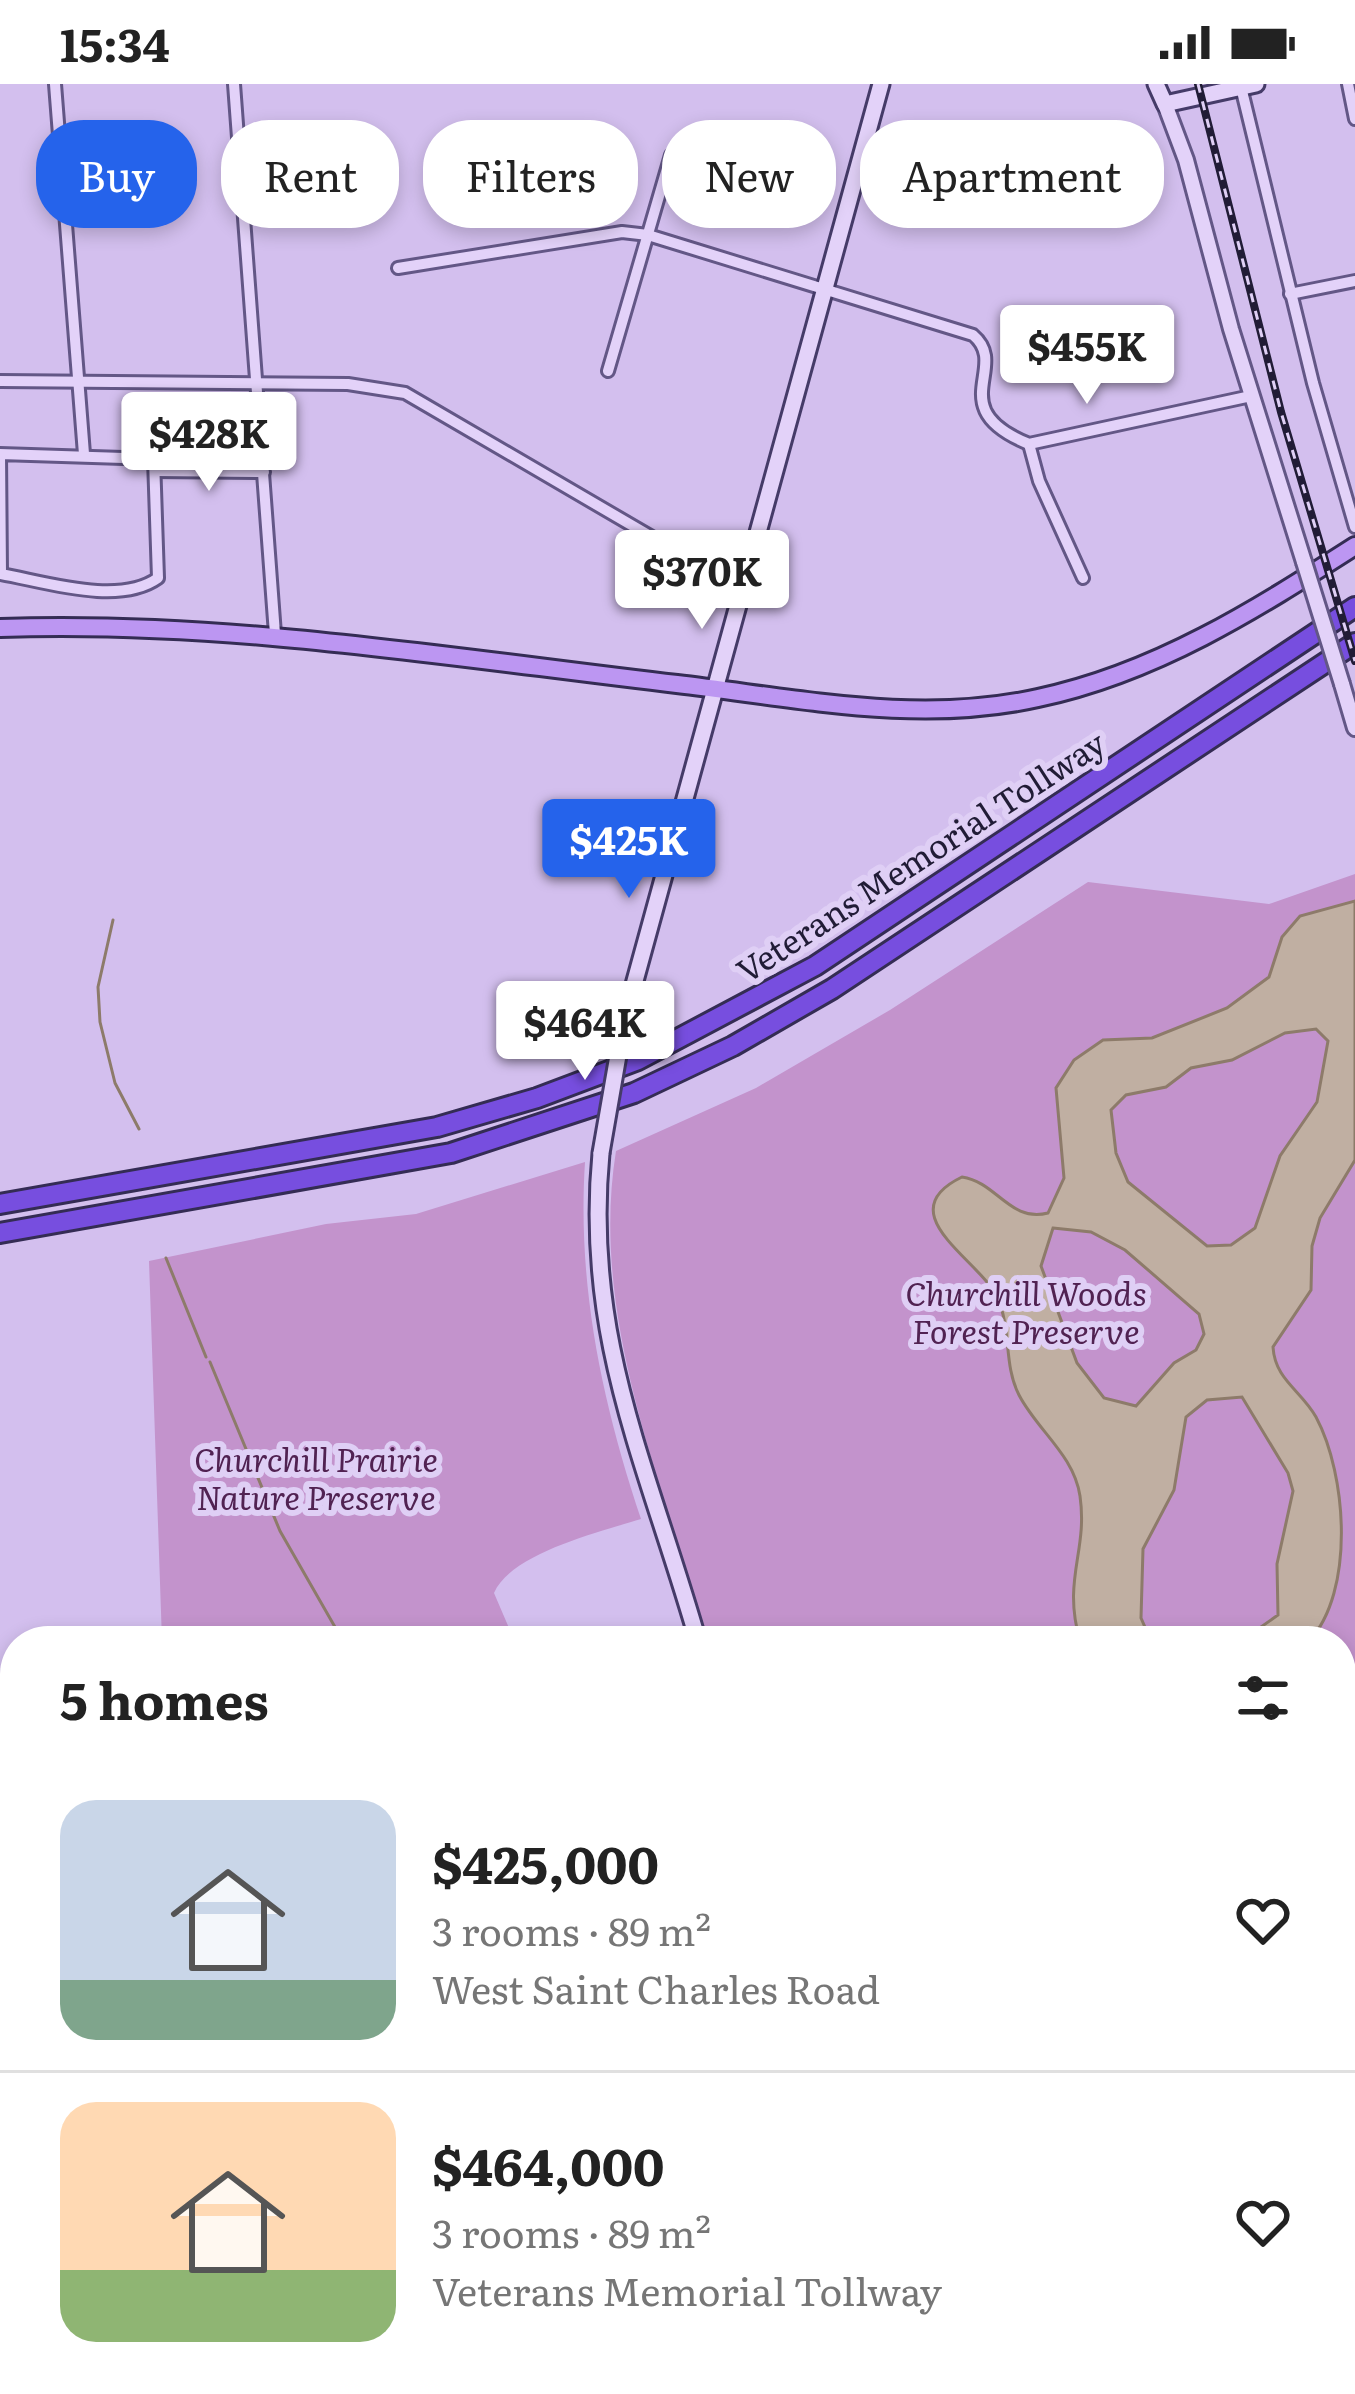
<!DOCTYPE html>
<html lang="en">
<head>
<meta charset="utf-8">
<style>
  :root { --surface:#fff; --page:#f6f6f6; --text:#222; --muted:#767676; --line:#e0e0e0; --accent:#2563eb }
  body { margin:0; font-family:Literata,serif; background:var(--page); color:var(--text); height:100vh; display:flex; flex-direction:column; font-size:45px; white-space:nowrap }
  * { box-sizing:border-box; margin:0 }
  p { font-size:39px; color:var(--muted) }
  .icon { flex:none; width:66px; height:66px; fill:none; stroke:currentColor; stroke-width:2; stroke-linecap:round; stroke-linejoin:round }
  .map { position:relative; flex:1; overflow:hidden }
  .panel { position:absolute; left:0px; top:1542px; width:1356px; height:768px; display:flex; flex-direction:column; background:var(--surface); border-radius:48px 48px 0 0; box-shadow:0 6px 18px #0003 }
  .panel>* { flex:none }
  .guide { position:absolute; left:36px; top:36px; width:1284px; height:108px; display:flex; gap:24px }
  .price { position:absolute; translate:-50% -102px; padding:0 27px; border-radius:12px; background:#fff; color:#222; font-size:39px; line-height:78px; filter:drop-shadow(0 3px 6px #0008) }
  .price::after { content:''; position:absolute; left:50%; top:72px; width:36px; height:27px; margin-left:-18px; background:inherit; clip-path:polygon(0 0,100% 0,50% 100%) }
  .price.selected { background:var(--accent); color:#fff }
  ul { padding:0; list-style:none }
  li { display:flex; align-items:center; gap:36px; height:300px; padding:0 60px }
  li+li { border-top:3px solid var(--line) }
  li span { display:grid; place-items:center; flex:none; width:336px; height:240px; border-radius:36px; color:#555 }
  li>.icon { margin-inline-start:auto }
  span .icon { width:144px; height:144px; fill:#fffc; stroke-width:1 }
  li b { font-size:51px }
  h2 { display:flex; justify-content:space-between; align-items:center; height:144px; padding:0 60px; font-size:51px }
  .chip { padding:0 42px; border-radius:48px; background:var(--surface); box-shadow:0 6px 18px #0003; font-size:42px; line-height:108px }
  .chip.selected { background:var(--accent); color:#fff }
  .status { display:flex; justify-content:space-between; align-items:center; height:84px; padding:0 60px; background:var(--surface); direction:ltr }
  .status svg { height:33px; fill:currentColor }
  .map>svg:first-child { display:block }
</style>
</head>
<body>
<div class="status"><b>15:34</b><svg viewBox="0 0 49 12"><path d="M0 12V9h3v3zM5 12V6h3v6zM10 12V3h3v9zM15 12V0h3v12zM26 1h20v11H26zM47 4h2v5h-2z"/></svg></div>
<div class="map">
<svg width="1355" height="2310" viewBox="0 0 1355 2310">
  <rect width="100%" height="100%" fill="#d3bfee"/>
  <!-- green -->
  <g fill="#c393cc">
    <path d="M1355 790V2101L1341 2108V1557H706C664 1399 589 1234 616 1067L756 1004 890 926 1088 798 1269 820Z"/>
    <path d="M585 1078C577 1202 602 1318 641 1435 600 1448 511 1469 494 1509L509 1544 525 1557H162L149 1177 326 1140 416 1130Z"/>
    <path d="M1355 2254V2310H900V2295H1341V2260Z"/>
    <path d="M181 2295H420L440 2310H180Z"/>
    <path d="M445 2295H678L674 2310H464Z"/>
  </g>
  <!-- water -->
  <path fill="#c0afa2" stroke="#8d7b6a" stroke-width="3" fill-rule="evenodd" d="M1355 817V1076L1320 1134 1312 1162 1311 1206 1273 1263C1275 1296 1301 1306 1316 1333 1347 1391 1355 1508 1309 1557H1241L1278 1531 1277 1480 1293 1407 1288 1389 1242 1313 1207 1316 1186 1333 1174 1406 1143 1465 1141 1534 1151 1557H1080C1062 1495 1088 1468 1080 1412 1074 1371 1037 1346 1019 1311 1003 1280 1012 1245 997 1213 980 1176 887 1129 962 1093 997 1098 1010 1139 1048 1129L1064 1094 1056 1004 1074 976 1103 956 1152 954 1227 924 1269 893 1282 853 1300 832ZM1316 945 1328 957 1317 1018 1280 1072 1255 1144 1231 1161 1207 1162 1128 1098 1116 1069 1111 1026 1126 1011 1166 1003 1191 984 1232 976 1285 949ZM1053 1144 1091 1148 1125 1166 1199 1230 1204 1250 1196 1266 1174 1279 1136 1322 1104 1314 1077 1279 1041 1182Z"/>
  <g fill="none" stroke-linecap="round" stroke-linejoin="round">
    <!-- stream -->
    <g stroke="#8d7b6a" stroke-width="3">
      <path d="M113 836 98 903 100 938 115 999 139 1045"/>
      <path d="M166 1174 206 1273"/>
      <path d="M210 1278 280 1447 343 1557"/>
    </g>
    <defs>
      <g id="minor">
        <path d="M55 0 84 370"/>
        <path d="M234 0 275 550"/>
        <path d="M1348 0 1355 35"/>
        <path d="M1241 3 1313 299 1355 443"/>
        <path d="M398 184 622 148 648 151 973 251C1011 283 941 324 1029 360L1251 312"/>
        <path d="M1290 210 1355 197"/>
        <path d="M608 287 671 71"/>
        <path d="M0 297 348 300 405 309 741 505"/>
        <path d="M1029 360 1039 397 1083 494"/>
        <path d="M0 370 154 375 158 494C119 522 46 498 1 490Z"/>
        <path d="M155 387 264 388"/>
      </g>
      <g id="tertiary">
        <path d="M1165 20 1186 76 1231 245 1304 478"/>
        <path d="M1342 600 1355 644"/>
        <path d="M0 2152H15"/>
        <path d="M430 2295 450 2310"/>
      </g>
      <g id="secondary">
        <path d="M1156 0 1165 20 1256 0"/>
        <path d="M624 937 881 0"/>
        <path d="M601 1069C583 1255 649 1385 698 1557"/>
        <path d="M688 2310 691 2295"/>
      </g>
      <path id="primary" d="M0 544C227 536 453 574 677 600 797 614 918 641 1038 614 1156 589 1255 526 1355 462"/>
      <g id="motorway">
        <path d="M0 1120 437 1043 537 1014 638 976 815 882 1355 523"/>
        <path d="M0 1149 451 1069 634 1009 733 962 832 905 1355 559"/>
      </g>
    </defs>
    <!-- minor casing -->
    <use href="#minor" stroke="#635786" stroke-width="16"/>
    <!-- tertiary casing -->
    <use href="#tertiary" stroke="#635786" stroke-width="20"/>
    <!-- secondary casing -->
    <use href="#secondary" stroke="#453b68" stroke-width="21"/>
    <!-- primary casing -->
    <use href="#primary" stroke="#342c54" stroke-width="22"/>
    <!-- motorway casing -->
    <use href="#motorway" stroke="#342c54" stroke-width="24"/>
    <!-- minor -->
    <use href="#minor" stroke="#e3d2f9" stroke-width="10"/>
    <!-- tertiary -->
    <use href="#tertiary" stroke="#e3d2f9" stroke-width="14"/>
    <!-- secondary -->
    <use href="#secondary" stroke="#e3d2f9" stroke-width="15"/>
    <!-- primary -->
    <use href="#primary" stroke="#bc96f2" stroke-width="16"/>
    <!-- motorway -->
    <use href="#motorway" stroke="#774edf" stroke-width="18"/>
    <defs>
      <path id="rail" d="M1198 0 1281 328 1355 577"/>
    </defs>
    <!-- rail casing -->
    <use href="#rail" stroke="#211c36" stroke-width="8"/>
    <!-- rail -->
    <use href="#rail" stroke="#dfcff5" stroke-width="3" stroke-dasharray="9" stroke-linecap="butt"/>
    <defs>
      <path id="tertiary-bridge" d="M1304 478 1342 600"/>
      <path id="secondary-bridge" d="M601 1069 624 937"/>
    </defs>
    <!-- tertiary-bridge casing -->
    <use href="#tertiary-bridge" stroke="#635786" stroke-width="20" stroke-linecap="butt"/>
    <!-- secondary-bridge casing -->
    <use href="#secondary-bridge" stroke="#453b68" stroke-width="21" stroke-linecap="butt"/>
    <!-- tertiary-bridge -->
    <use href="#tertiary-bridge" stroke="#e3d2f9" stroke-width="14"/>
    <!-- secondary-bridge -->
    <use href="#secondary-bridge" stroke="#e3d2f9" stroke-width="15"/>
  </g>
  <g text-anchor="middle" stroke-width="12" stroke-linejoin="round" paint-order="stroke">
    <!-- street labels -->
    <g font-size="33" fill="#211c36" stroke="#dfcff5">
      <text transform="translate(921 773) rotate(-33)" y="12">Veterans Memorial Tollway</text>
    </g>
    <!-- park labels -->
    <g font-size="33" font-style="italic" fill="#512252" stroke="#dfcff5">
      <text x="1026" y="1222">Churchill Woods<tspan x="1026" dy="38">Forest Preserve</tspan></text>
      <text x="316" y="1388">Churchill Prairie<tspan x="316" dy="38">Nature Preserve</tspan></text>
    </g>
  </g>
</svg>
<b class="price" style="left:1087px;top:323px">$455K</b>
<b class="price" style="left:209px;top:410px">$428K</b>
<b class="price" style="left:702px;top:548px">$370K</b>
<b class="price selected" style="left:629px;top:817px">$425K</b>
<b class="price" style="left:585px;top:999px">$464K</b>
<div class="guide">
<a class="chip selected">Buy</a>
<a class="chip">Rent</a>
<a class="chip">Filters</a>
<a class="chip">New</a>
<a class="chip">Apartment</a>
</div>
<section class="panel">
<h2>5 homes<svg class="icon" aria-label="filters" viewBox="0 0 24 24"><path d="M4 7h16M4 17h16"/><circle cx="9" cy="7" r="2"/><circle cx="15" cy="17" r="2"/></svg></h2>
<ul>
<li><span style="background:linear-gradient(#c9d6e8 75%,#7fa58c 0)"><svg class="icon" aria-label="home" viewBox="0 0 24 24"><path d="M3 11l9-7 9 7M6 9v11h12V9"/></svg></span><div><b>$425,000</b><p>3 rooms · 89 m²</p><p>West Saint Charles Road</p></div><svg class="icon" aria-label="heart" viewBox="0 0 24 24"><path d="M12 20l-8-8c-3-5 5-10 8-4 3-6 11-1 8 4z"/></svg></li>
<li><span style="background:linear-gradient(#ffd9b3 70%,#8fb573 0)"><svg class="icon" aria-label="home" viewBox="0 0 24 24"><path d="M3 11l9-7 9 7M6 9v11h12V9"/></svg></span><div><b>$464,000</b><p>3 rooms · 89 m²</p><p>Veterans Memorial Tollway</p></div><svg class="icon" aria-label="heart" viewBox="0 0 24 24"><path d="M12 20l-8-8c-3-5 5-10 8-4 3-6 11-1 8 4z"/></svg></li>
</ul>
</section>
</div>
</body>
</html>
